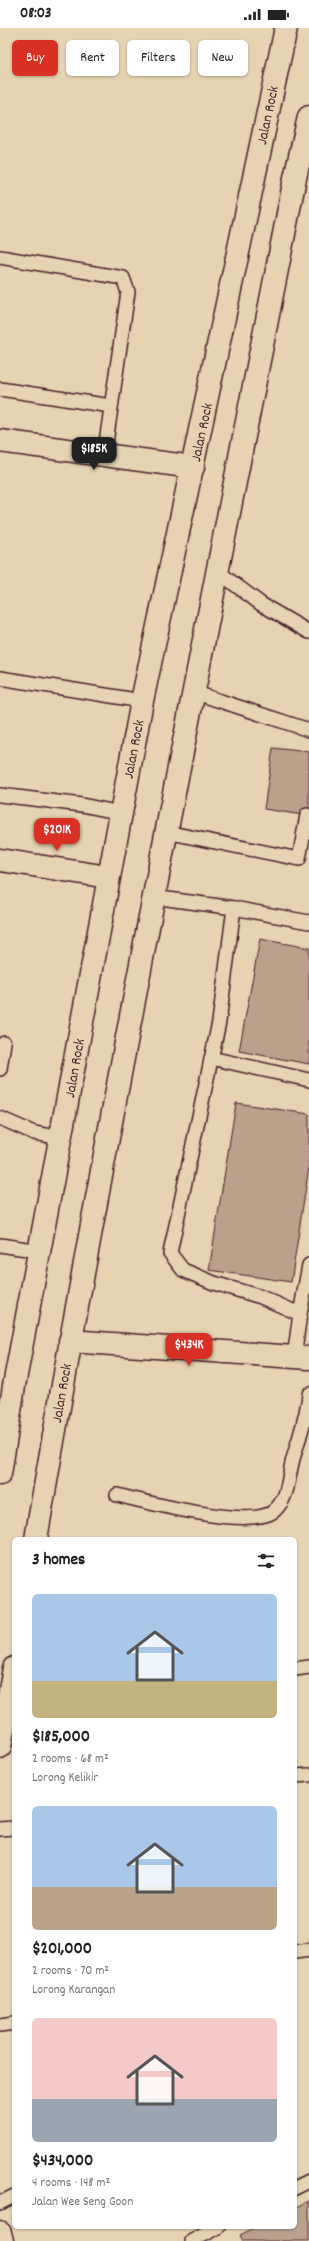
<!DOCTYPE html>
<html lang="en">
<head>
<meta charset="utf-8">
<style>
  :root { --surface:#fff; --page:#f2f2f2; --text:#222; --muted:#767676; --accent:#d93025 }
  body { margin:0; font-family:Dekko,sans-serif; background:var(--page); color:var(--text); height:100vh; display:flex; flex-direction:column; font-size:15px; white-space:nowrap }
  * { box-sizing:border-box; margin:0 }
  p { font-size:13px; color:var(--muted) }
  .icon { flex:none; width:22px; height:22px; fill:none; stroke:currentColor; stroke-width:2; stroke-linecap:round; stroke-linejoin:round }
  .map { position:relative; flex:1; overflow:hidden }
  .drawer { position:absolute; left:12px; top:1509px; width:285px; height:692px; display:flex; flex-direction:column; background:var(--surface); border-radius:6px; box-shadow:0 1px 3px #0004 }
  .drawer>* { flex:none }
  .hud { position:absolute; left:12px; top:12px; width:285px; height:36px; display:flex; gap:8px }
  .price { position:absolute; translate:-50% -34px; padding:0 9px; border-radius:8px; background:var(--accent); color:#fff; font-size:13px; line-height:26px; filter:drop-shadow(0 1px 2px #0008) }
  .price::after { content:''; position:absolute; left:50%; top:24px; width:12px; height:9px; margin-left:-6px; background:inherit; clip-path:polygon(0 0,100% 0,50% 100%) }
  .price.on { background:#222; color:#fff }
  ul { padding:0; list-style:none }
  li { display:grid; align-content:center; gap:8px; height:212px; padding:0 20px }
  li span { display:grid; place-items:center; height:124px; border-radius:6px; color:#555 }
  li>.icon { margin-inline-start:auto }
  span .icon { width:72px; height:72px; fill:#fffc; stroke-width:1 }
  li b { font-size:17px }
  h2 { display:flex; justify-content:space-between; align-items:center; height:48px; padding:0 20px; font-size:17px }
  .chip { padding:0 14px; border-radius:6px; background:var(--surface); box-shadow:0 1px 3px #0004; font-size:14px; line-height:36px }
  .chip.on { background:var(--accent); color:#fff }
  .status { display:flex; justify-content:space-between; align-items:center; height:28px; padding:0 20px; background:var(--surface); direction:ltr }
  .status svg { height:11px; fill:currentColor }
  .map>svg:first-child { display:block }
</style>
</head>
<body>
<div class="status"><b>08:03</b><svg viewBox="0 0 49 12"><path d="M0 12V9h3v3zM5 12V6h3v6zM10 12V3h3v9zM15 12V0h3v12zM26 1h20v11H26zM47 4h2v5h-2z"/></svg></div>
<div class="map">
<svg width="309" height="2213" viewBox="0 0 309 2213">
  <rect width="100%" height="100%" fill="#e5d3b1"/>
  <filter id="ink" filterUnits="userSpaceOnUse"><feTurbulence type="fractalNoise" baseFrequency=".025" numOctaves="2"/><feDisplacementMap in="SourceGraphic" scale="8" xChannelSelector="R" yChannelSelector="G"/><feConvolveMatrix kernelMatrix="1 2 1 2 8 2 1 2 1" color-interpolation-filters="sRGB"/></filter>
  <g filter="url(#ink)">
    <!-- building -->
    <g fill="#baa18c" stroke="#4a1f2b">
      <path d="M273 720 309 724V788L264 781Z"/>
      <path d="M260 911 309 920V1036L239 1023Z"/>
      <path d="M236 1075 309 1086V1139L291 1254 209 1242Z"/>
      <path d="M309 2173V2213H243L240 2207 256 2199H295V2180Z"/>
    </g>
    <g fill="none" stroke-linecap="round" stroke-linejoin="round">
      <defs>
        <g id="lane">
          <path d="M0 229 123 250 128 264 104 428"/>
          <path d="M0 361 111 378"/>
          <path d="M217 543 261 576 309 604"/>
          <path d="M0 650 142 673"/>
          <path d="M193 664 309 702"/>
          <path d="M0 767 82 777 121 785"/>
          <path d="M166 804 299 831 307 787"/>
          <path d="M153 869 234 880 219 994 170 1225 183 1242 214 1255 261 1269 300 1286 294 1329"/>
          <path d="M234 880 309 894"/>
          <path d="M211 1030 309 1052"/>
          <path d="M0 1041 4 1015"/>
          <path d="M0 1090 34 1105 62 1110"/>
          <path d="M0 1217 40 1223"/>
          <path d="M300 1286 309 1237"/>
          <path d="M117 1467C146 1474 254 1503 275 1482 289 1469 288 1449 293 1431 299 1410 307 1388 309 1366"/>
          <path d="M295 1641 309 1639"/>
          <path d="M295 1748 309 1747"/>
          <path d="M0 1801 14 1800"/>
          <path d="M295 1924 309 1922"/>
          <path d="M0 1997 14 1995"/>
          <path d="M295 2160 309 2153"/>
          <path d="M0 2175 14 2168"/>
          <path d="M192 2213 219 2199"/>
        </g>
        <g id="street">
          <path d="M0 413 193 439"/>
          <path d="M0 832 108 849"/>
          <path d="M70 1313 309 1330"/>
        </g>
        <g id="primary">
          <path d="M0 1446 14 1358 142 673 286 0"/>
          <path d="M36 1511C114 1056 206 603 295 150L309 89"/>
          <path d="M0 1719 14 1640"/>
          <path d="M0 2205 2 2213"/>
        </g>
      </defs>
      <!-- lane casing -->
      <use href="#lane" stroke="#4a1f2b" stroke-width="16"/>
      <!-- street casing -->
      <use href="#street" stroke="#4a1f2b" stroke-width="25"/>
      <!-- primary casing -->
      <use href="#primary" stroke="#4a1f2b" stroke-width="25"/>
      <!-- lane -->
      <use href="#lane" stroke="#e5d3b1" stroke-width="13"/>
      <!-- street -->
      <use href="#street" stroke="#e5d3b1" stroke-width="22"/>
      <!-- primary -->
      <use href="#primary" stroke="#e5d3b1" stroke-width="22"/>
    </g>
  </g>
  <g text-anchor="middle" stroke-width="3" stroke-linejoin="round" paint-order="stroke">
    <!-- street labels -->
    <g font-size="15" fill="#4a1f2b" stroke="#e5d3b1">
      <text transform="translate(267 87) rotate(-78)" y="5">Jalan Rock</text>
      <text transform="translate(201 404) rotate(-78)" y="5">Jalan Rock</text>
      <text transform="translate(133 721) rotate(-79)" y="5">Jalan Rock</text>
      <text transform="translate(74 1040) rotate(-80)" y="5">Jalan Rock</text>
      <text transform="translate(61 1365) rotate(-80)" y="5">Jalan Rock</text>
    </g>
  </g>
</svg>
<b class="price on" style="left:94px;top:443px">$185K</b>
<b class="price" style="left:57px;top:824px">$201K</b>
<b class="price" style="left:189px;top:1339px">$434K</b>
<div class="hud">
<a class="chip on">Buy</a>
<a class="chip">Rent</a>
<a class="chip">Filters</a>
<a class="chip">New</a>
</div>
<section class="drawer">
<h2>3 homes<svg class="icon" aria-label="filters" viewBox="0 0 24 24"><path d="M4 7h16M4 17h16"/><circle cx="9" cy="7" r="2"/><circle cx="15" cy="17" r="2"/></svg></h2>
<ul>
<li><span style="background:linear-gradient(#a9c7e8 70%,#c2b280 0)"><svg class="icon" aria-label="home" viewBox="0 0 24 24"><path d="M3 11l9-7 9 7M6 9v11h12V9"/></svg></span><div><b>$185,000</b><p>2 rooms · 68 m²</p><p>Lorong Kelikir</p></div></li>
<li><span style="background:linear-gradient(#a9c7e8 65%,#b9a48a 0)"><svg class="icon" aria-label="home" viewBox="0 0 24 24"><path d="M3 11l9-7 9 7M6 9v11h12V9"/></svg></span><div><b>$201,000</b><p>2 rooms · 70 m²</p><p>Lorong Karangan</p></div></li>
<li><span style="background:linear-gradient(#f6c9c9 65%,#9aa5b1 0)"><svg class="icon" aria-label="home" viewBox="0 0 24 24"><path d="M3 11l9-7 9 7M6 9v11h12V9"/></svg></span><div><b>$434,000</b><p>4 rooms · 148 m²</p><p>Jalan Wee Seng Goon</p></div></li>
</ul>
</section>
</div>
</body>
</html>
